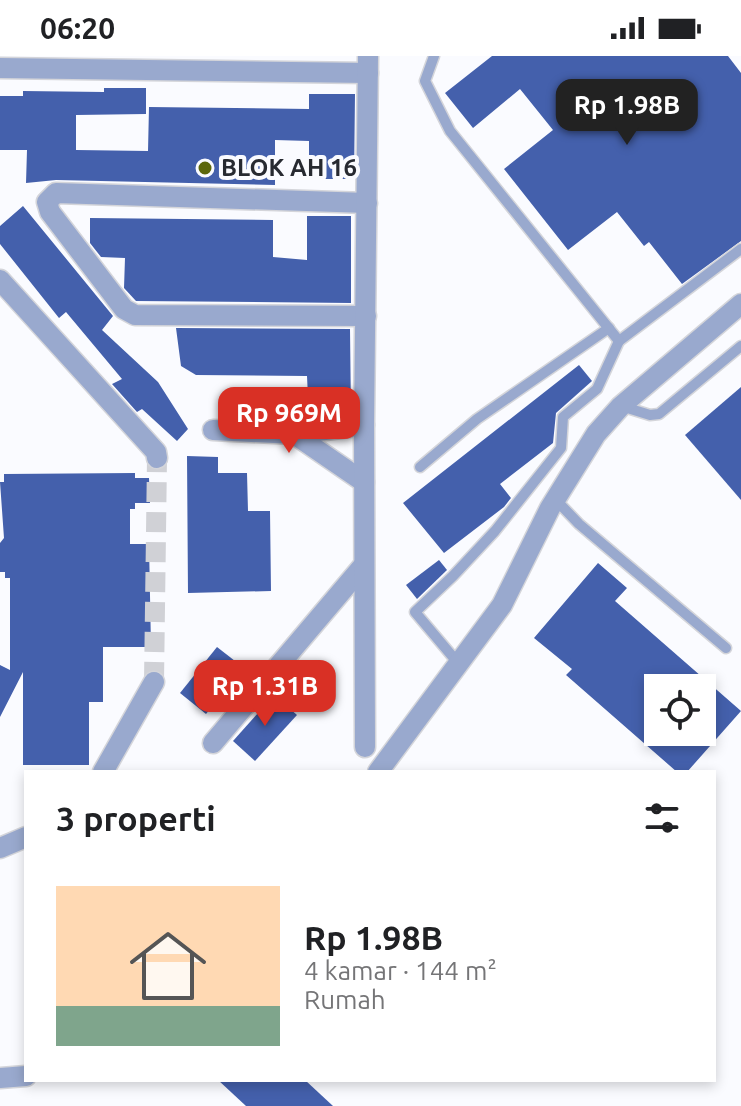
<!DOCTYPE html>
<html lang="id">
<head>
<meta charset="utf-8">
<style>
  :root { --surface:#fff; --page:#f2f2f2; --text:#202124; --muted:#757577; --accent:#d93025 }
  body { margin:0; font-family:Ubuntu,sans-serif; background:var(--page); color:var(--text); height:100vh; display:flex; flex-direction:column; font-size:30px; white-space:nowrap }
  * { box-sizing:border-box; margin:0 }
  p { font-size:26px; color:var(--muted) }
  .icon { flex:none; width:44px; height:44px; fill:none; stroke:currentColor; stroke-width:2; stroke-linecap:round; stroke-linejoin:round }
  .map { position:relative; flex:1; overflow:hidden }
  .sheet { position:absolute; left:24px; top:714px; width:692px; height:312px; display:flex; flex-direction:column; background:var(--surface); border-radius:0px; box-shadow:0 4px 12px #0003 }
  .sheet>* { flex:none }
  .controls { position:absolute; left:644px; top:618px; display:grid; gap:16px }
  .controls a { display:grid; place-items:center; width:72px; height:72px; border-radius:0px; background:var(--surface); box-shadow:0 4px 12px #0003; font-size:40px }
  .price { position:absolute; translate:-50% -68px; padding:0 18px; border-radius:16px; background:var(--accent); color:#fff; font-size:26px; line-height:52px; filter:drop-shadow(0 2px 4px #0008) }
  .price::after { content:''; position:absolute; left:50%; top:48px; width:24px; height:18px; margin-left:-12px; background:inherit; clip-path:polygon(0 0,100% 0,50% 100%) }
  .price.selected { background:#222; color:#fff }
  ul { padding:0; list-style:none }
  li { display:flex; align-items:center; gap:24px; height:200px; padding:0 32px }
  li span { display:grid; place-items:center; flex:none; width:224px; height:160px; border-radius:0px; color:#555 }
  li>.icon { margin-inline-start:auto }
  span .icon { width:96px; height:96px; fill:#fffc; stroke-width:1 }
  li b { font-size:34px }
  h2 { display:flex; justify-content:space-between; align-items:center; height:96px; padding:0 32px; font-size:34px }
  .status { display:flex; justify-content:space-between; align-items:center; height:56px; padding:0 40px; background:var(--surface); direction:ltr }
  .status svg { height:22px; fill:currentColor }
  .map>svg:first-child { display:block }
</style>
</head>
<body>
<div class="status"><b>06:20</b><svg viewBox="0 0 49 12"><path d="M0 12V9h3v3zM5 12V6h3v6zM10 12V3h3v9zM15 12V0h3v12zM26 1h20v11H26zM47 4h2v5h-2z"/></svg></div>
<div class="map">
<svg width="741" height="1050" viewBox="0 0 741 1050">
  <rect width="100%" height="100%" fill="#fafbff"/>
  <!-- building -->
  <g fill="#4460ac" fill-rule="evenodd">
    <path d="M492 0H728L741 17V185L682 228 649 186 644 190 617 156 568 194 504 113 553 74 520 33 473 72 445 37Z"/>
    <path d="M104 32H146V58L76 59V94L148 95 149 51 309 53V38H355L354 123H309V85L275 84V129L56 124 26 127 27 94H0V40H23V35L104 36Z"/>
    <path d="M23 150 113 260 102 274 158 326 188 373 177 385 142 353 137 356 112 328 122 323 66 256 59 262 0 188V170Z"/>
    <path d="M307 160H351V247L136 245 124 232 125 202 101 201 90 187V162L273 164V201L307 204Z"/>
    <path d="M176 272 350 273 351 358 309 363 307 320 196 319 181 310Z"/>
    <path d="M579 309 592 325 556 357 553 387 500 428 511 442 504 451 444 497 403 447Z"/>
    <path d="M741 331V444L685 379Z"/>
    <path d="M187 400 218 401V417H247L248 455H270L271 535 188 537Z"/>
    <path d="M135 417V422H149L150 447H135V453H130V488H149L151 591H103V646H89V709H23V616L0 661V609L10 614V522H5V516H0V487L4 482 0 426H4V418Z"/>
    <path d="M439 504 447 514 417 543 406 529Z"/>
    <path d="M598 507 627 532 615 545 741 655 687 716H677L566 619 572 613 534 582ZM658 632H702V676H658Z"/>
    <path d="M217 591 244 612 206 658 180 637Z"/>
    <path d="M274 639 297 659 255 705 233 685Z"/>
    <path d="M218 1024H305L333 1050H246Z"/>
  </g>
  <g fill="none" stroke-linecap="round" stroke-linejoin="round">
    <!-- minor-tunnel -->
    <path stroke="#d0d1d6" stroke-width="20" stroke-dasharray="20 10" stroke-linecap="butt" d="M154 626 157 402"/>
    <defs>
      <g id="service">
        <path d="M434 0 425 25 450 75 619 285 741 193"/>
        <path d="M621 350 650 359 659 358 741 290"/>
        <path d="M420 411 477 363 609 272"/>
        <path d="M556 444 579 468 726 592"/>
        <path d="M458 607 415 556 453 520 495 475 561 392 563 361 597 333 619 285"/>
      </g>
      <g id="minor">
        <path d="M0 12 368 17"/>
        <path d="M0 224 156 396 157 402"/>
        <path d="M366 260 135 259 124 253 50 156 47 146 56 137 367 147"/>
        <path d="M213 374 294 378 364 369"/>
        <path d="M294 378 364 426"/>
        <path d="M213 687 363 510"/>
        <path d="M365 691 364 369 368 0"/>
        <path d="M103 716 154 626"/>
        <path d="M378 716 502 549 550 452 596 378 621 350 741 248"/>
        <path d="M0 792 26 781"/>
        <path d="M0 1022 26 1020"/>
      </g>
    </defs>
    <!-- service casing -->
    <use href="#service" stroke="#d4d5da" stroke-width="13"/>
    <!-- minor casing -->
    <use href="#minor" stroke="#d4d5da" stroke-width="23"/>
    <!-- service -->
    <use href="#service" stroke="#99a9ce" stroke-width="10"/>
    <!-- minor -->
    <use href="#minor" stroke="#99a9ce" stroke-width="20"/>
  </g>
  <!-- markers -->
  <circle fill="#5c670b" stroke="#fafbff" stroke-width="3" cx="205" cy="112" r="8"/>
  <g text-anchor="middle" stroke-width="8" stroke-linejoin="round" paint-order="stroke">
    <!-- poi labels -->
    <g font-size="24" font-weight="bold" fill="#272a31" stroke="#fafbff" text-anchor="start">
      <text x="221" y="120">BLOK AH 16</text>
    </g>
  </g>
</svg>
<div class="controls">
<a><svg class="icon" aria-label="locate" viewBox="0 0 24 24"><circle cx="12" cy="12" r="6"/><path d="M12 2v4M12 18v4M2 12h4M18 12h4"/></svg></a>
</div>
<b class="price selected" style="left:627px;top:91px">Rp 1.98B</b>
<b class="price" style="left:289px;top:399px">Rp 969M</b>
<b class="price" style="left:265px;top:672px">Rp 1.31B</b>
<section class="sheet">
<h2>3 properti<svg class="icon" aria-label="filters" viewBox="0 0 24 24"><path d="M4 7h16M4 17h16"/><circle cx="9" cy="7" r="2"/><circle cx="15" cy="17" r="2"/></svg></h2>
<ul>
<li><span style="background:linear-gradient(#ffd9b3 75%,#7fa58c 0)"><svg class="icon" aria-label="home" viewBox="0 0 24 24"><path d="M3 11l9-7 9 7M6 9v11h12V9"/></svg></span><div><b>Rp 1.98B</b><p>4 kamar · 144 m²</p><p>Rumah</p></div></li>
</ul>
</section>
</div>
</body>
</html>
